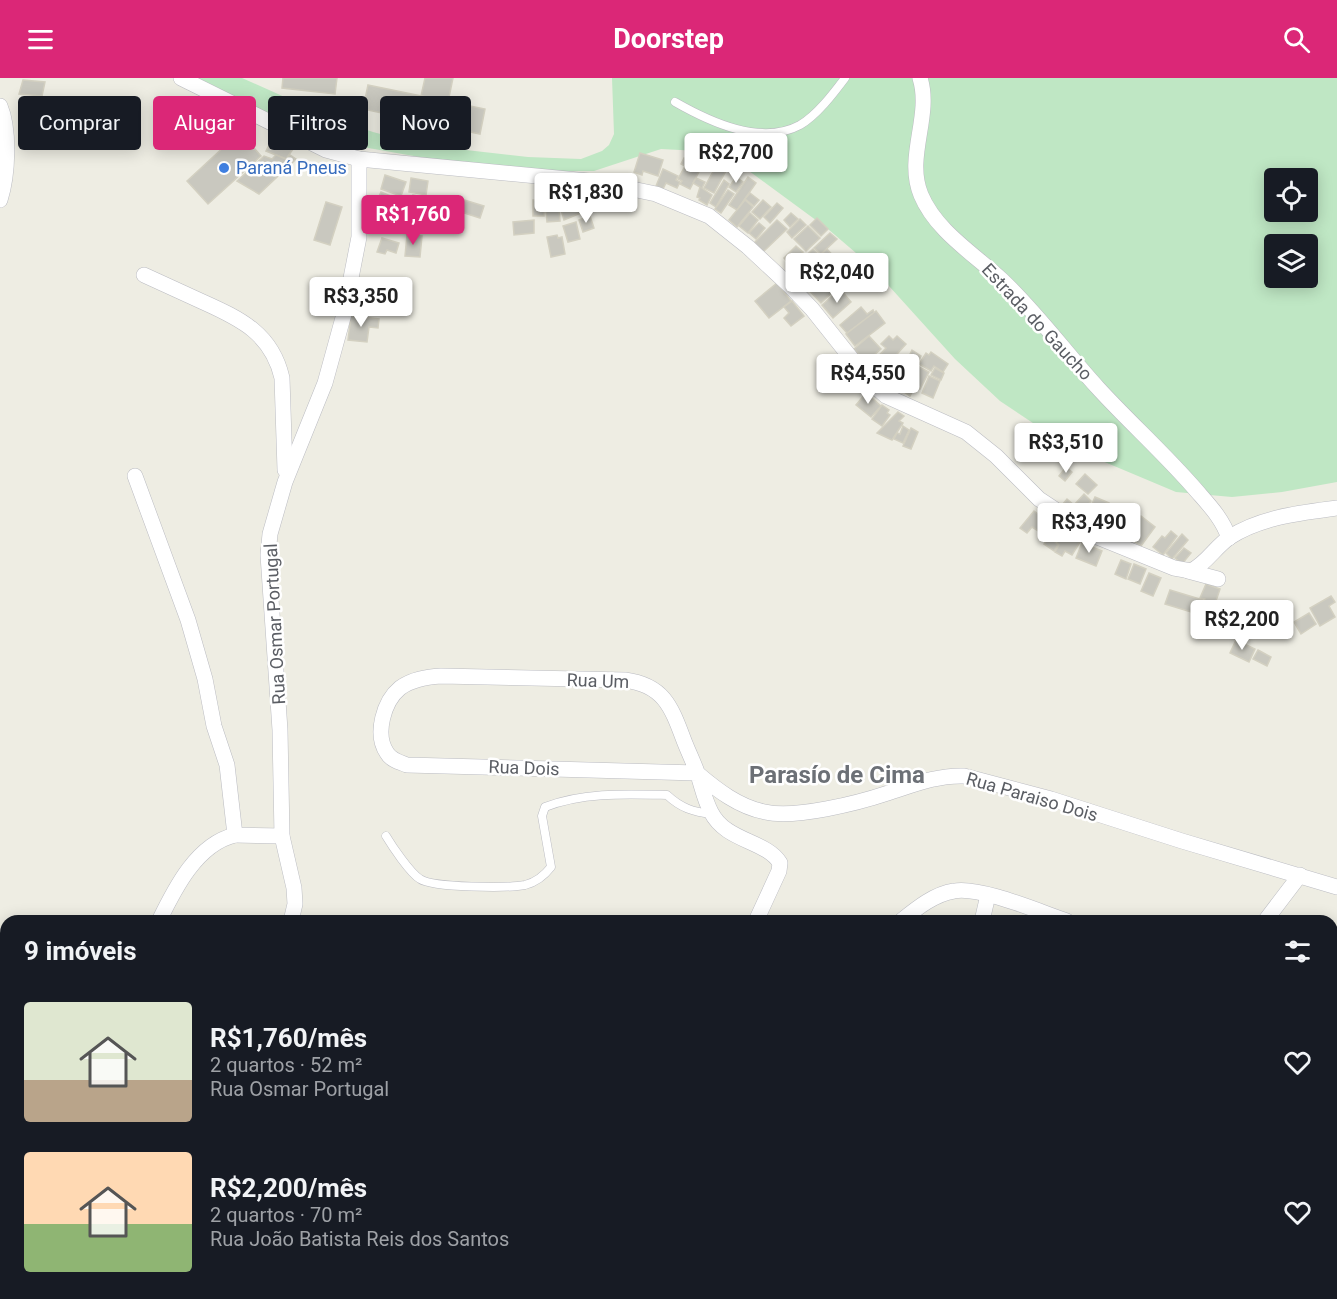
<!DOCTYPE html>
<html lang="pt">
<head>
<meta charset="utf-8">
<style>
  :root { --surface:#171b24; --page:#20242c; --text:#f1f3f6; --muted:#9ea1a6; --accent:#db2777 }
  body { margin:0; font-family:Roboto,sans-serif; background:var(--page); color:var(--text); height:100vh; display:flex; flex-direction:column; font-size:22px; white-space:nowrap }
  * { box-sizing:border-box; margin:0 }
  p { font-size:20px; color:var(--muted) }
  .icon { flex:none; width:33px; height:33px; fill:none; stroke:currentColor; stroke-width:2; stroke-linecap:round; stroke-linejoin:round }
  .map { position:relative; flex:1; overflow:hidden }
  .drawer { position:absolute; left:0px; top:837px; width:1338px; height:384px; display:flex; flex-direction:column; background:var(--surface); border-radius:18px 18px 0 0; box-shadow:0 3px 15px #0003 }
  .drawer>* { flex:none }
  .top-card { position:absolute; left:18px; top:18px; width:600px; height:54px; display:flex; gap:12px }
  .controls { position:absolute; left:1264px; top:90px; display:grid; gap:12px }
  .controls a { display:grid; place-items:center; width:54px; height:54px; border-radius:6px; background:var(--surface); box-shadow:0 3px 15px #0003; font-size:30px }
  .price { position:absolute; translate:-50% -51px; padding:0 14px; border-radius:6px; background:#fff; color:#222; font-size:20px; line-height:39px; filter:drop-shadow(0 2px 3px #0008) }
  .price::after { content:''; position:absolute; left:50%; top:36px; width:18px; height:14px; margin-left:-9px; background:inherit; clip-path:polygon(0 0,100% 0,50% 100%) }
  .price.active { background:var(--accent); color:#fff }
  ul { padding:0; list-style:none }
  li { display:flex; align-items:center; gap:18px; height:150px; padding:0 24px }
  li span { display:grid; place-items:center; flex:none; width:168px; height:120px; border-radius:6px; color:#555 }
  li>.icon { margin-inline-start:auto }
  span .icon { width:72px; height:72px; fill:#fffc; stroke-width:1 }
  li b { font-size:26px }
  h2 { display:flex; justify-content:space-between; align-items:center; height:72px; padding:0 24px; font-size:26px }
  .tag { padding:0 21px; border-radius:6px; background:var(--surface); box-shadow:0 3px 15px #0003; font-size:21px; line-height:54px }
  .tag.active { background:var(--accent); color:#fff }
  header { display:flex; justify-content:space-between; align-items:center; height:78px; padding:0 24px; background:var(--accent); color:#fff; font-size:27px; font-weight:700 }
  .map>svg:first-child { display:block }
</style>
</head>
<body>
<header><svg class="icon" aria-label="menu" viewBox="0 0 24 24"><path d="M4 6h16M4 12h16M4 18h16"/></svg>Doorstep<svg class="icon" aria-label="search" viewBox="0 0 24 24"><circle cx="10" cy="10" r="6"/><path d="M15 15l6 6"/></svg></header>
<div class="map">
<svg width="1337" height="1221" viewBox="0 0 1337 1221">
  <rect width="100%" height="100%" fill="#eeede3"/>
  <!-- green -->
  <g fill="#bfe7c4" fill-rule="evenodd">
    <path d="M192 0H242L327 38 373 54 422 67 528 79 581 81 602 73 609 67 614 56 612 0H1337V404L1282 414 1232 419 1176 414 1069 369 1000 323 955 281 870 187 828 151 745 90 723 78 699 73 661 71 594 93H558L425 80 340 65 253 29ZM1275 100H1308V134H1275ZM1275 166H1308V200H1275Z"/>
    <path d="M6 1041V1105L0 1104V1068Z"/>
  </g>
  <!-- building -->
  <g fill="#c9c8bf" stroke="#d3d0c1" stroke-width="1.5">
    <path d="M283 0H337L335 16 282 10Z"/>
    <path d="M425 0H453L448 24 421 18Z"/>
    <path d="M23 2 45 4 42 18 19 16Z"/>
    <path d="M368 7 485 31 480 56 363 31Z"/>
    <path d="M240 54 261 78 208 126 187 103Z"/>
    <path d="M277 63 293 71 286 81 266 73 268 69Z"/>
    <path d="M640 75 663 82 658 98 643 93 642 97 634 94Z"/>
    <path d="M276 77 286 81 290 77 296 81 259 116 237 103 264 78 272 81Z"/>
    <path d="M684 80 695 86 697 83 703 86 690 111 680 106 682 103 678 101 685 88 681 86Z"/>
    <path d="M719 83 728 89 714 115 704 110Z"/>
    <path d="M663 91 678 98 676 102 680 104 677 110 666 105 663 111 656 108Z"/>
    <path d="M385 97 406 104 401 118 381 111Z"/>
    <path d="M736 99 743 104 736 114 729 109Z"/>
    <path d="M748 99 756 105 737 132 729 127Z"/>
    <path d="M411 100 428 103 426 117 409 114Z"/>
    <path d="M696 100 705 104 702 110 712 117 707 127 699 122 700 120 697 119 700 109 693 105Z"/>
    <path d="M724 102 729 106 716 129 710 125Z"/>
    <path d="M549 110 566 111V121L548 119Z"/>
    <path d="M728 112 734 116 721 135 715 131Z"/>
    <path d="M381 114 402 123 396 136 375 127Z"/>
    <path d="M750 115 759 122 754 128 745 121Z"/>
    <path d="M413 117 427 120 425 131 411 128Z"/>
    <path d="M584 119 588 132 564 142 560 128Z"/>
    <path d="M461 121 484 128 480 140 458 133Z"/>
    <path d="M558 121 560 143 547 144 545 122Z"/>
    <path d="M533 122 544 123V138H533Z"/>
    <path d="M745 122 753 129 737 149 729 142Z"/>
    <path d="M763 122 771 129 760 141 752 134Z"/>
    <path d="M326 124 342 129 330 167 314 162Z"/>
    <path d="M777 125 783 130 770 145 764 139Z"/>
    <path d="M413 132 426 133 424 153 404 152 405 144 412 145Z"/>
    <path d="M750 135 758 142 748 155 739 148Z"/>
    <path d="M791 135 798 141 790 149 784 142Z"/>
    <path d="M590 138 594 150 583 154 579 142Z"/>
    <path d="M817 140 828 151 821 158 810 147Z"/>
    <path d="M800 141 806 147 792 160 787 154Z"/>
    <path d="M534 142V155L514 157 513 144Z"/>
    <path d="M777 142 787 151 763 174 754 165Z"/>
    <path d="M576 144 580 161 568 164 563 148Z"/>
    <path d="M759 145 765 150 756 161 749 155Z"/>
    <path d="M808 148 820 160 806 173 794 161Z"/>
    <path d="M830 155 837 161 821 176 814 170Z"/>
    <path d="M407 157 422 158 420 179 405 178Z"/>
    <path d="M557 157 558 160 562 159 565 176 551 179 547 159Z"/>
    <path d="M382 160 399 165 396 175 387 172 385 176 377 174Z"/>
    <path d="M796 168 803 174 791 187 784 180Z"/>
    <path d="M813 171 819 177 794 201 788 195Z"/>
    <path d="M827 171 836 181 822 194 813 184Z"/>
    <path d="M835 183 845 194 837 202 841 206 821 225 807 210Z"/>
    <path d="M777 205 791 223 769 240 755 223Z"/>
    <path d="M840 211 851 224 833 240 822 227Z"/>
    <path d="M792 223 804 238 791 248 784 240 789 235 784 229Z"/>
    <path d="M861 229 867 236 873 232 874 235 847 255 840 247Z"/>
    <path d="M876 233 885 245 855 268 846 256Z"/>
    <path d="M351 238 379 241 378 250 369 249 367 264 348 262Z"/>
    <path d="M869 258 881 271 866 284 854 271Z"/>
    <path d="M889 258 893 262 897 258 906 266 880 295 870 287 886 270 881 266Z"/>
    <path d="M912 272 921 278 907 308 913 312 910 318 895 307Z"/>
    <path d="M931 274 948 286 943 294 934 288 931 293 919 286 926 275 929 277Z"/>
    <path d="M917 288 929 294 920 311 909 306Z"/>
    <path d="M894 289 901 292 896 303 888 300Z"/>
    <path d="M935 290 944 295 941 302 931 297Z"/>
    <path d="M929 298 940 303 933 320 922 315Z"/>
    <path d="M866 315 881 328 871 339 856 327Z"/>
    <path d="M882 327 889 332 887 335 890 337 882 348 872 341Z"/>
    <path d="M898 334 904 338 899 343 903 345 892 362 877 355Z"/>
    <path d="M903 348 909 352 903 365 894 361 897 355 900 356Z"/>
    <path d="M911 350 918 354 911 371 903 368Z"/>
    <path d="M1066 389 1072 394 1065 403 1059 398Z"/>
    <path d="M1085 396 1097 407 1088 416 1076 406Z"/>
    <path d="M1084 416 1091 423 1084 432 1082 430 1076 437 1063 426 1067 421 1074 427Z"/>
    <path d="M1095 419 1109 425 1099 447 1085 441Z"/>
    <path d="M1034 433 1048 444 1040 454 1032 449 1027 455 1020 450Z"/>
    <path d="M1114 436 1131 443 1125 458 1101 448 1104 440 1113 441Z"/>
    <path d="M1141 438 1155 449 1141 468 1126 457Z"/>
    <path d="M1048 447 1056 452 1051 460 1058 467 1054 473 1044 466 1049 459 1043 455Z"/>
    <path d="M1171 453 1177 458 1163 477 1153 469 1162 458 1165 460Z"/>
    <path d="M1063 454 1080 464 1072 477 1065 473 1062 478 1055 474 1059 467 1057 465Z"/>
    <path d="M1182 456 1188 462 1172 481 1166 475Z"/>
    <path d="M1082 465 1102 473 1096 488 1076 480Z"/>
    <path d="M1184 470 1191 475 1182 486 1175 480Z"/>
    <path d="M1121 482 1131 486 1126 501 1115 496Z"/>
    <path d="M1134 486 1146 491 1140 506 1128 501Z"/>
    <path d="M1149 495 1161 500 1153 518 1141 513Z"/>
    <path d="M1206 506 1220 511 1213 532 1218 534 1214 546 1193 539 1194 535 1199 537 1205 521 1200 520Z"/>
    <path d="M1170 512 1203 522 1198 536 1165 526Z"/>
    <path d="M1331 518 1335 524 1329 528 1335 539 1320 548 1310 530Z"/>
    <path d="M1309 535 1316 546 1301 556 1294 544Z"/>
    <path d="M1236 562 1255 571 1249 584 1230 575Z"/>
    <path d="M1258 572 1271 579 1267 588 1253 581Z"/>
  </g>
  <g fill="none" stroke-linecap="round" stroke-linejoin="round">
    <defs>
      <g id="service">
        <path d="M675 24C710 44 761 68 800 47 817 37 833 16 845 0"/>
        <path d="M386 758C392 768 410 795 420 801 433 810 509 810 525 807 537 804 544 798 551 789L542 738 545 729C583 714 627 716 667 717 681 730 693 734 712 736"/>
        <path d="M0 1219 2 1221"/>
      </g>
      <g id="minor">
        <path d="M181 0 326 72 359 81 599 104 656 116 709 138 748 169 792 210 812 231 870 304 886 318 966 354 996 378 1039 421 1095 458 1174 490 1191 493C1207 485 1215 469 1230 459 1261 439 1300 435 1337 430"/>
        <path d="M920 0C932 38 905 79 921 117 936 153 974 176 1002 202 1037 235 1066 275 1098 310 1130 345 1165 376 1196 412 1209 427 1222 440 1229 460"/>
        <path d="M0 28C10 52 8 97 0 122"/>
        <path d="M144 197C164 206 183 215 203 224 241 241 272 256 282 300L285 392"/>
        <path d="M135 398 188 542 205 601 214 648 227 687 235 757 282 758"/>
        <path d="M1188 493 1218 501"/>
        <path d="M159 843C175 810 197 766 235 757"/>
        <path d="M291 843 295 826 294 810 282 758 280 652 268 477 270 456 285 404 325 305 344 236 359 159V81"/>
        <path d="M756 843 779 793 780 785C766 762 726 764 711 734 704 721 702 708 697 694 693 683 687 671 683 660 671 628 663 607 625 602L441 598C427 599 412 601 400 610 384 623 374 656 387 675 391 682 399 684 407 687L697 695C717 712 739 729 765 734 795 741 858 725 888 715 913 707 937 697 964 698L1051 721 1182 763 1337 809"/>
        <path d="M901 843C916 831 934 816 954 813 980 808 1040 834 1067 843"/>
        <path d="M982 843 988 817"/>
        <path d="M1265 843 1300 797"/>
        <path d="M1332 944 1337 941"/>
        <path d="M0 1140 6 1145"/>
        <path d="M34 1215V1221"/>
        <path d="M195 1215V1221"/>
        <path d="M340 1215 342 1221"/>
        <path d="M856 1215 860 1221"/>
        <path d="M445 1221V1215"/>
      </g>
    </defs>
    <!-- service casing -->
    <use href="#service" stroke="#bbbcc2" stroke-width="9"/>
    <!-- minor casing -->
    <use href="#minor" stroke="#bbbcc2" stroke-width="16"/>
    <!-- path -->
    <path stroke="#98c8ac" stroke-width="2" stroke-dasharray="6 3" stroke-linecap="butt" d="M0 1029 6 997"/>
    <!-- service -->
    <use href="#service" stroke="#fff" stroke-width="8"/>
    <!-- minor -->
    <use href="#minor" stroke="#fff" stroke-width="15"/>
  </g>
  <!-- markers -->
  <circle fill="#3f7fe0" stroke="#fff" stroke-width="2" cx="224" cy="90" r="6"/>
  <g text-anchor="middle" stroke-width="5" stroke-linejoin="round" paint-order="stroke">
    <!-- shop labels -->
    <g font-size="18" fill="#366cbe" stroke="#fff" text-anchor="start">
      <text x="236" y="96">Paraná Pneus</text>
    </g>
    <!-- street labels -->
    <g font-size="18" fill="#5b5e64" stroke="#fff">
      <text transform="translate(1037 244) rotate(47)" y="6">Estrada do Gaucho</text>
      <text transform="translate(275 546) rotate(-93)" y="6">Rua Osmar Portugal</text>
      <text transform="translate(598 603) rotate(2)" y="6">Rua Um</text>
      <text transform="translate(524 690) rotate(2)" y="6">Rua Dois</text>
      <text transform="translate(1032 719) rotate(16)" y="6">Rua Paraiso Dois</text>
    </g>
    <!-- district labels -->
    <g font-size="24" font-weight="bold" fill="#6c7076" stroke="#fff">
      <text x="837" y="705">Parasío de Cima</text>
    </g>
  </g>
</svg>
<div class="controls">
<a><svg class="icon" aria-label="locate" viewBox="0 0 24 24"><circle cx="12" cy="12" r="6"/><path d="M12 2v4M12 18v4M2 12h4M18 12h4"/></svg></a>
<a><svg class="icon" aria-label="layers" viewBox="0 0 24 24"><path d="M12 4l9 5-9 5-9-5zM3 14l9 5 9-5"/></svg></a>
</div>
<b class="price" style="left:736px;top:106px">R$2,700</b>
<b class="price" style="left:586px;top:146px">R$1,830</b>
<b class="price active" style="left:413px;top:168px">R$1,760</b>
<b class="price" style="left:837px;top:226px">R$2,040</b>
<b class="price" style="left:361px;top:250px">R$3,350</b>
<b class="price" style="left:868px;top:327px">R$4,550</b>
<b class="price" style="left:1066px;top:396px">R$3,510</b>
<b class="price" style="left:1089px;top:476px">R$3,490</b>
<b class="price" style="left:1242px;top:573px">R$2,200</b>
<div class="top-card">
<a class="tag">Comprar</a>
<a class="tag active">Alugar</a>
<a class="tag">Filtros</a>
<a class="tag">Novo</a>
</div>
<section class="drawer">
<h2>9 imóveis<svg class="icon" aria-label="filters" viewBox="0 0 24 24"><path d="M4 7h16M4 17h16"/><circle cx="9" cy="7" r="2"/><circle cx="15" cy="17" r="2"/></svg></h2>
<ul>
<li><span style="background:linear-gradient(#dfe7d0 65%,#b9a48a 0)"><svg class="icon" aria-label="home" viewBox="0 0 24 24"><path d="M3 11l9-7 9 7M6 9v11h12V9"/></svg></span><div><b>R$1,760/mês</b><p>2 quartos · 52 m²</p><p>Rua Osmar Portugal</p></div><svg class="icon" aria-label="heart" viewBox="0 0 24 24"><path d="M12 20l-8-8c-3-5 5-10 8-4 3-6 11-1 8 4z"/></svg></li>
<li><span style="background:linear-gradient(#ffd9b3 60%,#8fb573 0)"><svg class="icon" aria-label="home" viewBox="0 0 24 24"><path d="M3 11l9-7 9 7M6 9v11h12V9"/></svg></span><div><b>R$2,200/mês</b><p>2 quartos · 70 m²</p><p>Rua João Batista Reis dos Santos</p></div><svg class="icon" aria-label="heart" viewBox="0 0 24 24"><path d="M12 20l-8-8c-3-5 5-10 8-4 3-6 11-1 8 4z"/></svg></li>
</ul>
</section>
</div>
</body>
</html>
